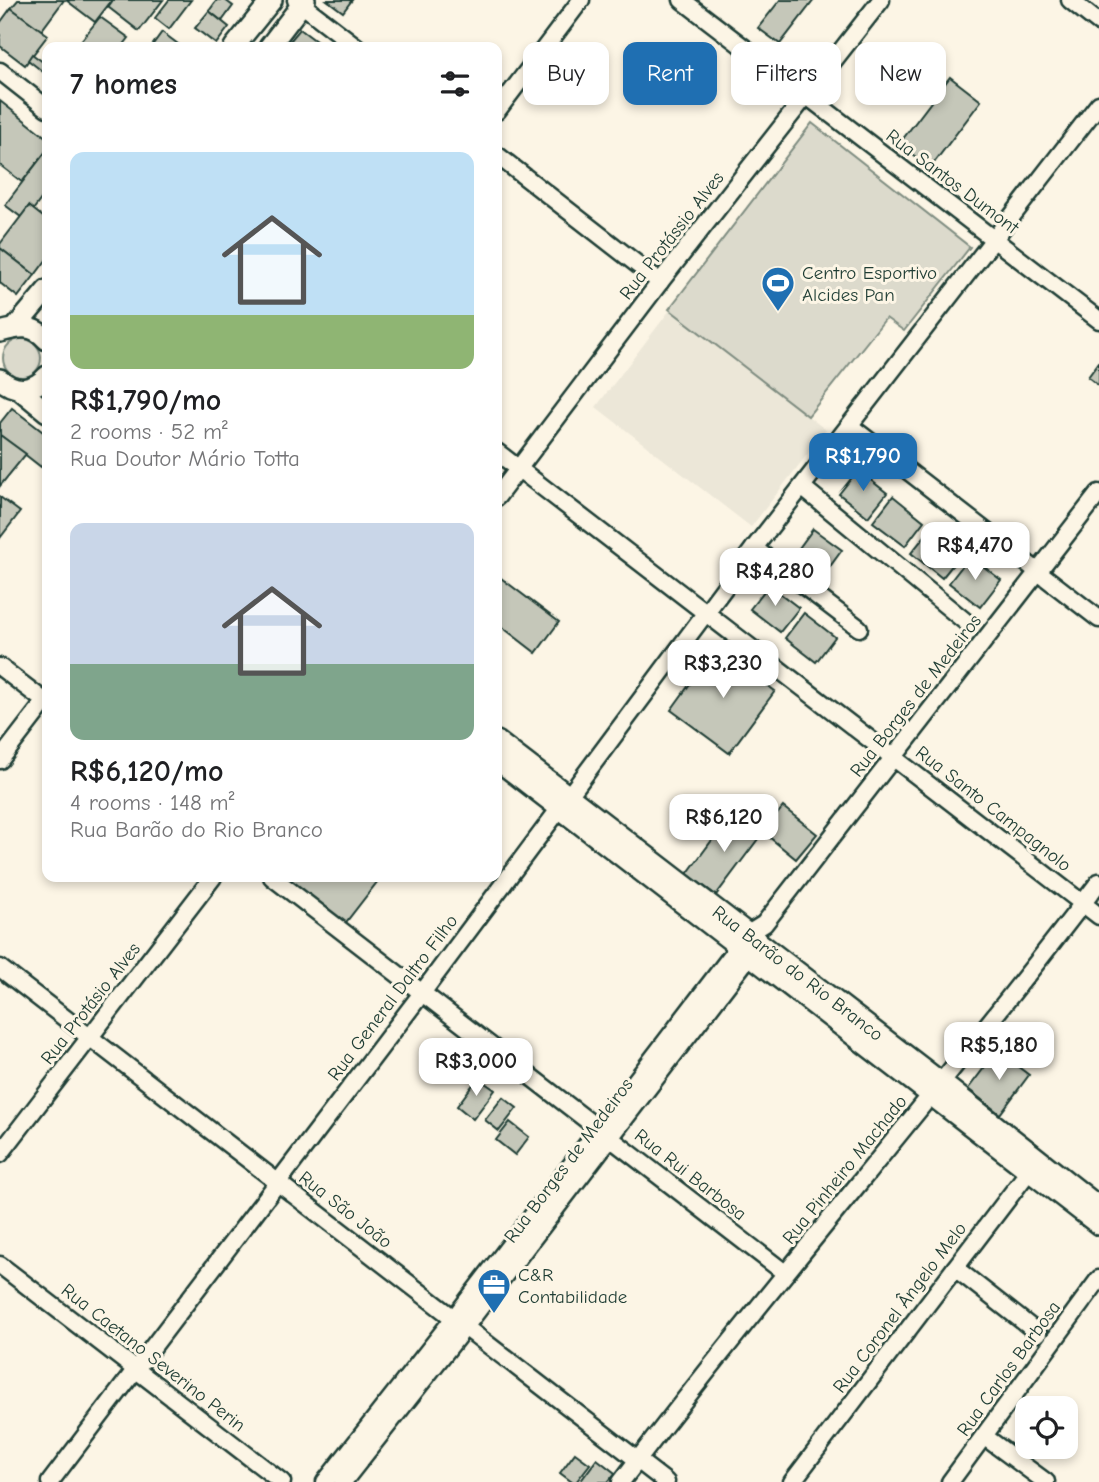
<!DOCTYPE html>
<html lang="en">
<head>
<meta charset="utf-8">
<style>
  :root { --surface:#fff; --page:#f6f6f6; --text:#202124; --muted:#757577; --accent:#1f6fb2 }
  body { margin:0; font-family:"Comic Neue",sans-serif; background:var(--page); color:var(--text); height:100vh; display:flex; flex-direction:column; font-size:26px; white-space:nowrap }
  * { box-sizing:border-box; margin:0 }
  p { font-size:23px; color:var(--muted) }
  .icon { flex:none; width:38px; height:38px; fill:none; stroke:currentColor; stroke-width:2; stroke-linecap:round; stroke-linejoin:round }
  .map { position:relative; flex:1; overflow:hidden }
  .drawer { position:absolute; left:42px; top:42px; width:460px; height:840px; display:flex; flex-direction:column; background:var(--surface); border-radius:14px; box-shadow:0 4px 10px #0003 }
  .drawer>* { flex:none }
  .hud { position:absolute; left:523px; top:42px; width:471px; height:63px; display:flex; gap:14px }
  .buttons { position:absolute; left:1015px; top:1396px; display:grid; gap:14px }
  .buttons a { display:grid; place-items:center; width:63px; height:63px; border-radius:14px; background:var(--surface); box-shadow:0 4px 10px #0003; font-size:35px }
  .price { position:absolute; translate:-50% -60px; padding:0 16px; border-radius:14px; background:#fff; color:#222; font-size:23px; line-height:46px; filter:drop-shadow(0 2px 4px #0008) }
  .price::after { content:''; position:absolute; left:50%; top:42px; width:21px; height:16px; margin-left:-10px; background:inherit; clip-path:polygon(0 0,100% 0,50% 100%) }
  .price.current { background:var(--accent); color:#fff }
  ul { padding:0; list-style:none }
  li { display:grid; align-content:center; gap:14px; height:371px; padding:0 28px }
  li span { display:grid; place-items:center; height:217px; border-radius:14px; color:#555 }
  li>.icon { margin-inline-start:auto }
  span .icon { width:126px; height:126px; fill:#fffc; stroke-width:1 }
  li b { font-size:30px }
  h2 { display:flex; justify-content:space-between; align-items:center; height:84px; padding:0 28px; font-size:30px }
  .chip { padding:0 24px; border-radius:14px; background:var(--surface); box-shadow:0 4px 10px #0003; font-size:24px; line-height:63px }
  .chip.current { background:var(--accent); color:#fff }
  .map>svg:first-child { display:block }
</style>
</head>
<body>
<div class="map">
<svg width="1099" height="1482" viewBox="0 0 1099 1482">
  <rect width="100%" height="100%" fill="#fcf5e5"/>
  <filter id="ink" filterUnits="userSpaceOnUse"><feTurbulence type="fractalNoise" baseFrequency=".0143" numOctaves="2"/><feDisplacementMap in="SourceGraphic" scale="14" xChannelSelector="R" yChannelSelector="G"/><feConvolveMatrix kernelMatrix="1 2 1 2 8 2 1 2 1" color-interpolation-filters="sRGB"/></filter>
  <g filter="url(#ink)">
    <!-- built -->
    <path fill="#ece7d8" d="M670 310 826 430 751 527 596 407Z"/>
    <!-- green -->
    <g fill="#dcdacc" stroke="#7e8c80" stroke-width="2">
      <path d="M812 123 970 247 904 331 886 318 808 416 669 309Z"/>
      <circle cx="22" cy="358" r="19"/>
    </g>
    <!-- building -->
    <g fill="#c5c7b9" stroke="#1f3d34" stroke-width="2">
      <path d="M18 0H64L41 31 11 8Z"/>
      <path d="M66 0H112L95 22Z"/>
      <path d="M113 0H163L139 31 108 7Z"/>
      <path d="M169 0H191L169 29 155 18Z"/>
      <path d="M217 0H225L233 6 222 21 209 11Z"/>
      <path d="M327 0H352L343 12Z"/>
      <path d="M780 0H814L780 44 758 28Z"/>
      <path d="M11 8 48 35 25 65 0 46V23Z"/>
      <path d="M209 11 229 27 216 44 195 28Z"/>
      <path d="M100 17 129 38 122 47H76Z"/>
      <path d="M300 29 324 47H285Z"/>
      <path d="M162 32 182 47H151Z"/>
      <path d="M32 54 43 62 47 58V75L28 60Z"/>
      <path d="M950 77 981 101 930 168 899 144Z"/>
      <path d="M0 101 47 138V150L22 182 0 165Z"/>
      <path d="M47 150V191L33 210 29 206 21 217 5 205Z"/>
      <path d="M29 206 47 220V259L35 275 0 248V244Z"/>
      <path d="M0 248 35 275 18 297 0 283Z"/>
      <path d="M1099 362V386L1088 377Z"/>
      <path d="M12 408 47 435V459L41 467 0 435V423Z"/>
      <path d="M0 435 26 454 0 486Z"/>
      <path d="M858 470 887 493 868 517 839 494Z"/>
      <path d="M893 496 924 521 905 546 873 522Z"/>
      <path d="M0 497 20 512 0 538Z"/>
      <path d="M933 526 964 551 942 578 911 553Z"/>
      <path d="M813 529 842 550 823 576 794 555Z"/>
      <path d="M970 556 1001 580 980 607 949 583Z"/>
      <path d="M497 575 559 622 536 653 497 623Z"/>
      <path d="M769 585 799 608 780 632 750 609Z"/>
      <path d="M804 613 835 637 816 662 785 638Z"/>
      <path d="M716 648 775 691 729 753 671 710Z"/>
      <path d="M783 807 817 834 796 859 763 832Z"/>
      <path d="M732 813 761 835 716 895 687 874Z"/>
      <path d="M278 877H381L343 926Z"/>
      <path d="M997 1051 1029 1075 1000 1114 968 1089Z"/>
      <path d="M478 1078 495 1090 473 1119 457 1106Z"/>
      <path d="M503 1097 517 1108 499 1131 485 1120Z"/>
      <path d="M510 1122 529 1137 515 1155 496 1140Z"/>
      <path d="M575 1453 590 1464 576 1482H572L560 1473Z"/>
      <path d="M597 1459 615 1473 608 1482H580Z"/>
    </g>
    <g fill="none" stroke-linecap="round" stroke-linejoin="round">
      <defs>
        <g id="minor">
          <path d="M296 0 357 47"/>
          <path d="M682 0 1099 320"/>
          <path d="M1070 0 1099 23"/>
          <path d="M0 71 47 108"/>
          <path d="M497 111 581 0"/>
          <path d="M497 155 660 282"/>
          <path d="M850 426 1099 619"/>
          <path d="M497 452 1099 916"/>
          <path d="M802 487 966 622"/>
          <path d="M497 497 660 282 881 0"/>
          <path d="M754 548 859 628"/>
          <path d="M0 667 47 703"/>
          <path d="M0 760 47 699"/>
          <path d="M272 877 785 1273"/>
          <path d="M0 968 666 1482"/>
          <path d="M0 1154 213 877"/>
          <path d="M0 1265 282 1482"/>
          <path d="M955 1268 1038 1333"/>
          <path d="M985 1437 1046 1482"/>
          <path d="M50 1482 422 993 754 548 1099 104"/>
          <path d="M325 1482 454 1318 748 934 764 924 1099 493"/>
          <path d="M343 1482 465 1327 757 946"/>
          <path d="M621 1482C776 1278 944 1086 1099 882"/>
          <path d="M792 1482 1035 1163"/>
          <path d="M950 1482 1099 1279"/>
        </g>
        <g id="major">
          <path d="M234 47 272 0"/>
          <path d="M269 47 305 0"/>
          <path d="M15 328 47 290"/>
          <path d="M0 332C18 327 33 323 47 340"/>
          <path d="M0 379C15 393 34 391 47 376"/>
          <path d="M19 389 47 412"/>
          <path id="s1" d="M497 741 942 1083 1099 1207"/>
          <path d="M497 760 1099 1225"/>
        </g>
      </defs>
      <!-- minor casing -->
      <use href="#minor" stroke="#1f3d34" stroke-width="21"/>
      <!-- major casing -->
      <use href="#major" stroke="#1f3d34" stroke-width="24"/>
      <!-- minor -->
      <use href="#minor" stroke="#fcf5e5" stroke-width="16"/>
      <!-- major -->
      <use href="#major" stroke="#fcf5e5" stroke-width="19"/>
    </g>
  </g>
  <!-- icons -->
  <defs>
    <symbol id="stadium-pin" viewBox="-11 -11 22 30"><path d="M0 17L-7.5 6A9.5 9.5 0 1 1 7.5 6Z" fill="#1f6fb2" stroke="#fcf5e5"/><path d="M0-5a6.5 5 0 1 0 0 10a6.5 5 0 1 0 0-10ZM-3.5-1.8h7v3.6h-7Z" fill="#fff"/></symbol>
    <symbol id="office-pin" viewBox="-11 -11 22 30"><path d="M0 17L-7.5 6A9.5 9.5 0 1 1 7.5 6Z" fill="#1f6fb2" stroke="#fcf5e5"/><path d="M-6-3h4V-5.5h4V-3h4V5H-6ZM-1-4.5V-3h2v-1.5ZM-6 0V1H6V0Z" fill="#fff"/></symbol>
  </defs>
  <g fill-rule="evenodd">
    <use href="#stadium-pin" x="759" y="264" width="38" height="52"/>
    <use href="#office-pin" x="475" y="1266" width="38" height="52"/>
  </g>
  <g text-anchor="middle" stroke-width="6" stroke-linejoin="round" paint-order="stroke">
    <!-- street labels -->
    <g font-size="19" fill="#1f3d34" stroke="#fcf5e5">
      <text transform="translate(953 181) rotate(37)" y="7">Rua Santos Dumont</text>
      <text transform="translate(671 235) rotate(-52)" y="7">Rua Protássio Alves</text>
      <text transform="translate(915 695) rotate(-52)" y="7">Rua Borges de Medeiros</text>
      <text transform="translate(994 808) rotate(38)" y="7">Rua Santo Campagnolo</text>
      <text dy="7" stroke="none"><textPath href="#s1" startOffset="380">Rua Barão do Rio Branco</textPath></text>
      <text transform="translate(392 997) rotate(-53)" y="7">Rua General Daltro Filho</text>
      <text transform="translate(90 1003) rotate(-52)" y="7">Rua Protásio Alves</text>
      <text transform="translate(568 1160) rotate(-53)" y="7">Rua Borges de Medeiros</text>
      <text transform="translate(844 1169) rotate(-51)" y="7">Rua Pinheiro Machado</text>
      <text transform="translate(691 1174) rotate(38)" y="7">Rua Rui Barbosa</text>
      <text transform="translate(346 1209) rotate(38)" y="7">Rua São João</text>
      <text transform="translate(899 1307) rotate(-53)" y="7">Rua Coronel Ângelo Melo</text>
      <text transform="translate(154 1357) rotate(38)" y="7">Rua Caetano Severino Perin</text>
      <text transform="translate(1008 1368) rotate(-54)" y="7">Rua Carlos Barbosa</text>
    </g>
    <!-- poi labels -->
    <g font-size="19" fill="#1f3d34" stroke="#fcf5e5" text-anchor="start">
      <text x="802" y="279">Centro Esportivo<tspan x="802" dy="22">Alcides Pan</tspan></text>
      <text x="518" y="1281">C&amp;R<tspan x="518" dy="22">Contabilidade</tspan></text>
    </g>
  </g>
</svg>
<div class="buttons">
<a><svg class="icon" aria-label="locate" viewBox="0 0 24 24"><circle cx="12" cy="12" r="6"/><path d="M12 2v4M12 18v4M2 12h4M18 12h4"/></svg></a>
</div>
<b class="price current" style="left:863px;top:493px">R$1,790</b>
<b class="price" style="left:975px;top:582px">R$4,470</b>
<b class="price" style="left:775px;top:608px">R$4,280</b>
<b class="price" style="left:723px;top:700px">R$3,230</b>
<b class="price" style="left:724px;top:854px">R$6,120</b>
<b class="price" style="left:999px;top:1082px">R$5,180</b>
<b class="price" style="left:476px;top:1098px">R$3,000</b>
<div class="hud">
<a class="chip">Buy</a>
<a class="chip current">Rent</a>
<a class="chip">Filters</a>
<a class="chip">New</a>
</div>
<section class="drawer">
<h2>7 homes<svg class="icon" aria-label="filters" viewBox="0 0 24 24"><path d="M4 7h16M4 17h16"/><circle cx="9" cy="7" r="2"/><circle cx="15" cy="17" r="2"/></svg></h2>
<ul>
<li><span style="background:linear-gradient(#bfe0f5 75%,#8fb573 0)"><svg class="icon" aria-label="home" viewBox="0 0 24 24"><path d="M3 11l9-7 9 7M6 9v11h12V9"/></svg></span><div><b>R$1,790/mo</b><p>2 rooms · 52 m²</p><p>Rua Doutor Mário Totta</p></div></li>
<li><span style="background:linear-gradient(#c9d6e8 65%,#7fa58c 0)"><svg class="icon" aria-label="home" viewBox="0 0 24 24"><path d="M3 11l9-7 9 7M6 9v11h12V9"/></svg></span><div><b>R$6,120/mo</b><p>4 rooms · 148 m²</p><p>Rua Barão do Rio Branco</p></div></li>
</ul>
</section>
</div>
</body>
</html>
